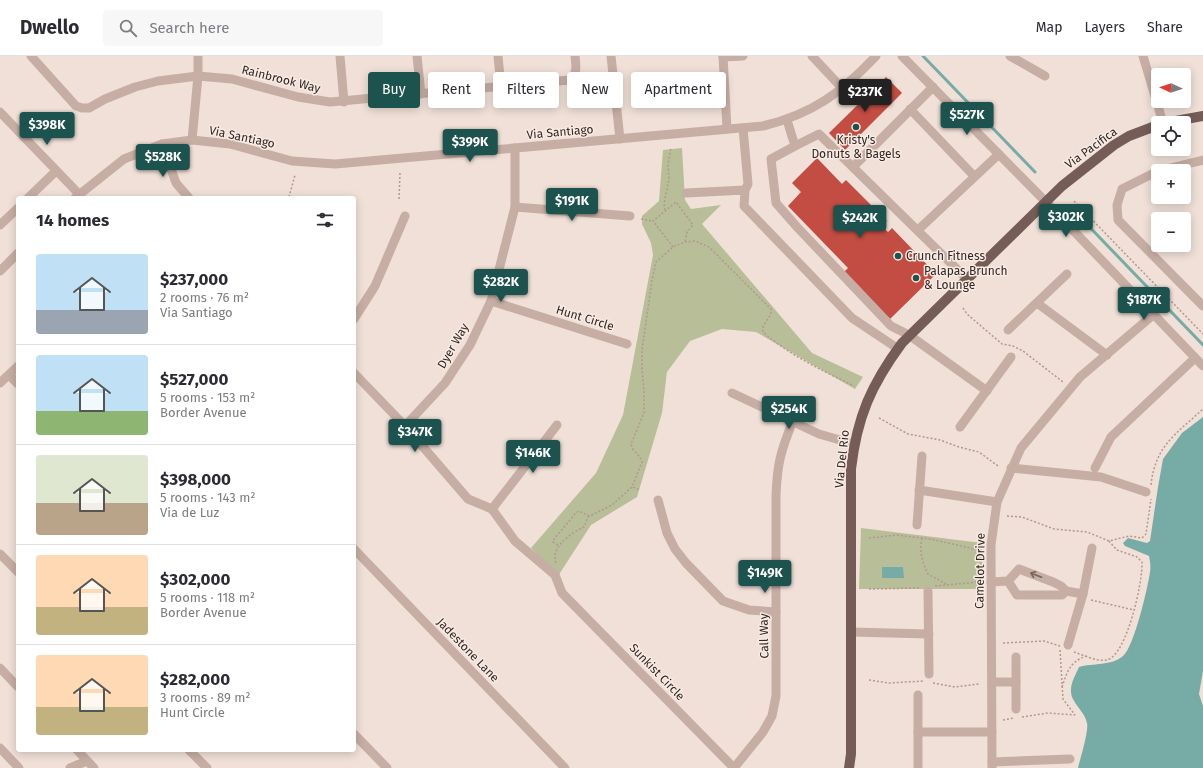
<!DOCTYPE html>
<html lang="en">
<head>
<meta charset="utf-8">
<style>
  :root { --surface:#fff; --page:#f7f7f7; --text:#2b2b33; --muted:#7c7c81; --line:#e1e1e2; --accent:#1c534e }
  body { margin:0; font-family:"Fira Sans",sans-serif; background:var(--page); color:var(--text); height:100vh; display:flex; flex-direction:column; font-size:15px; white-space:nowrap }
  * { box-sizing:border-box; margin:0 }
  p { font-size:13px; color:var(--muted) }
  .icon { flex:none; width:22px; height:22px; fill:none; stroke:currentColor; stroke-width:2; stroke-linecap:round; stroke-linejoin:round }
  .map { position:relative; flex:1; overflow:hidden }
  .panel { position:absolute; left:16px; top:140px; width:340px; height:556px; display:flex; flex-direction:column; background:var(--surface); border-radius:4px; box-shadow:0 2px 10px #0003 }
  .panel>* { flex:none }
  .hud { position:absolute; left:368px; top:16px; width:380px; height:36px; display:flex; gap:8px }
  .needle { width:26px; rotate:274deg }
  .fabs { position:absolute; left:1151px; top:12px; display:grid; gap:8px }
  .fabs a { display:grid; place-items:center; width:40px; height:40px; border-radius:4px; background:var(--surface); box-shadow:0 2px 10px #0003; font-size:20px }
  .price { position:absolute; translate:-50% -34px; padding:0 9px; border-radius:4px; background:var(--accent); color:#fff; font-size:13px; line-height:26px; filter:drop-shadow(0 1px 2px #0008) }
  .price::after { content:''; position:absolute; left:50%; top:24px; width:12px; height:9px; margin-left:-6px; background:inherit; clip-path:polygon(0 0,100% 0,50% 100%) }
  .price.current { background:#222; color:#fff }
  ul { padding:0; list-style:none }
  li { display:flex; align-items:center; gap:12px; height:100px; padding:0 20px }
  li+li { border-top:1px solid var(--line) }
  li span { display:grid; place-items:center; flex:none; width:112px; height:80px; border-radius:4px; color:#555 }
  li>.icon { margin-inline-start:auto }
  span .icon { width:48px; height:48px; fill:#fffc; stroke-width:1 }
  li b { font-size:17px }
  h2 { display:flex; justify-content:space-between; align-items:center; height:48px; padding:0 20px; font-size:17px }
  .tag { padding:0 14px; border-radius:4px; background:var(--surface); box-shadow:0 2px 10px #0003; font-size:14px; line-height:36px }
  .tag.current { background:var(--accent); color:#fff }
  header { display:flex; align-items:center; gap:24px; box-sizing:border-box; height:56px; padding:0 20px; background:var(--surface); border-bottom:1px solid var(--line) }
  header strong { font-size:19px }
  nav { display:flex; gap:22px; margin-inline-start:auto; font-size:14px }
  .search { width:280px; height:36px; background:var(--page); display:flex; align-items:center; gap:10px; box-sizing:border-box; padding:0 14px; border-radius:4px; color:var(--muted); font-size:15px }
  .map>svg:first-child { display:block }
</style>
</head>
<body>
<header>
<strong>Dwello</strong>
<div class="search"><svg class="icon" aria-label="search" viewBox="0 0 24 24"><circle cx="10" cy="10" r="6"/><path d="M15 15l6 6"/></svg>Search here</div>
<nav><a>Map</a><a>Layers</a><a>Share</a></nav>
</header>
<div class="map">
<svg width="1203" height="712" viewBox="0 0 1203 712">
  <rect width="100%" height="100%" fill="#f0e0d7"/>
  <!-- green -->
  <g fill="#b7be98">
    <path d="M682 92 685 144 691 153 721 149 702 168 812 297 863 321 855 333 756 276 722 273 690 285 667 316 662 357 637 441 591 469 558 520 531 492 596 417 623 359 653 199 651 187 642 168V160L659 145 663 94Z"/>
    <path d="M861 472 982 487 983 533H859Z"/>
  </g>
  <!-- water -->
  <g fill="#77aca6">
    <path d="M1203 361V615L1199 638 1203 650V712H1078C1080 703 1089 675 1087 667 1085 655 1070 646 1071 634 1071 626 1076 618 1079 611 1093 607 1111 610 1123 600 1134 591 1148 531 1150 516 1151 511 1150 505 1149 500L1125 490 1123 487 1128 482 1147 487 1150 485 1158 431 1163 403 1182 377Z"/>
    <path d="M882 511H903L904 522H882Z"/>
  </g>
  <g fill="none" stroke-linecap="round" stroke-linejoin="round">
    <!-- stream -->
    <g stroke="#77aca6" stroke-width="3">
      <path d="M923 0 1035 116"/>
      <path d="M1077 158 1203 289"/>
    </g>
  </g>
  <!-- building -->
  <g fill="#c34d42">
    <path d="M886 21 902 37 845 94 829 77Z"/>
    <path d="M817 102 842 128 846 124 887 165 882 170 888 176 892 172 936 218 890 263 844 216 848 212 788 150 801 136 792 127Z"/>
  </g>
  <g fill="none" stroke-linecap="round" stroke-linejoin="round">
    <!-- path -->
    <g stroke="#b3988e" stroke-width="1.5" stroke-dasharray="2 2" stroke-linecap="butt">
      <path d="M289 141 295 119"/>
      <path d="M399 143 400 117"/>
      <path d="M1074 145 1203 278"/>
      <path d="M665 154 664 148 669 123 668 109 671 92"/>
      <path d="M641 163 653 165"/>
      <path d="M673 191 653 165 676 146 693 169 687 176 685 186"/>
      <path d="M963 252 967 258 1002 288 1013 290 1023 295 1063 326"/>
      <path d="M879 362 908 378 940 384 959 391 979 396 998 410"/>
      <path d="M1151 429C1155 390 1176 378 1203 353"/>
      <path d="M633 431 640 434"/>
      <path d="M1007 460 1022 461 1054 473 1087 476 1109 485 1129 480 1142 482 1146 478 1151 443"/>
      <path d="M869 482 897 479 930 483 979 494"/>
      <path d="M922 482C919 495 922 506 928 518L946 528"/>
      <path d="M558 489 553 486 554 483 576 457 579 455 589 460"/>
      <path d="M556 507C550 491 571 477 584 471L588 461 612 449 632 431 642 406 640 401 632 392 631 388 644 357V336L642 312V294L652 224 656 206 673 191 685 186 695 185 709 191 771 253C773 261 761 267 763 276 789 299 823 315 854 330"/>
      <path d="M935 530 979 526"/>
      <path d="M869 533 919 532"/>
      <path d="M1091 544 1134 554"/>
      <path d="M1003 587 1044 585 1060 590"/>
      <path d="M1060 594 1063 643 1075 659"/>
      <path d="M1074 596C1083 599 1097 606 1107 604 1127 599 1143 525 1142 506L1137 501 1117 494 1109 485"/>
      <path d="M869 624 889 627 924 625"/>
      <path d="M933 627 955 631 979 628"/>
      <path d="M1062 631C1067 616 1070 605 1087 600"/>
      <path d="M1022 661 1048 657 1075 659"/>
      <path d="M1003 664 1014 662"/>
    </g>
    <!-- minor -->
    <g stroke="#c7aea4" stroke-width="9">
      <path d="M31 0 76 50 82 52H89L105 43 135 31 158 25 198 20 232 23 298 41 330 46 569 24C578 17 576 11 575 0"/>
      <path d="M340 0 344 46"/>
      <path d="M417 0 421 38"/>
      <path d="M498 0 501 31"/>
      <path d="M611 0 620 83"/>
      <path d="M723 0 727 73"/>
      <path d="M812 0 842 32"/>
      <path d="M902 0 1046 146 1203 310"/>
      <path d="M1010 0 1045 20"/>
      <path d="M1143 0 1163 67"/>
      <path d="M723 1 743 0"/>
      <path d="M910 53 974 120"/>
      <path d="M0 56 79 138"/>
      <path d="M787 64 795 90 771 103 776 147 797 171 891 270 909 279 987 335"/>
      <path d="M743 72 748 128 745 134"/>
      <path d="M192 84 198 20V0"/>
      <path d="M162 88 176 127 189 142"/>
      <path d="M795 90 819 78 967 223"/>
      <path d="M853 111 933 31"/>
      <path d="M1158 115 1122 133 1117 149 1118 164 1203 250"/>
      <path d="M1158 115 1203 104"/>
      <path d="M686 137 745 134 744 150 852 262 897 292"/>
      <path d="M28 142 56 115"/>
      <path d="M75 142 124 103 162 88 192 84 230 88 292 105 335 108 763 70C813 58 842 36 876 0"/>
      <path d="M515 151 630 160"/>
      <path d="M0 169 18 152"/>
      <path d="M918 174 999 98"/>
      <path d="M0 215 18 197"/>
      <path d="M491 245 627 288"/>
      <path d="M1037 247 1107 299"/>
      <path d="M354 263 375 230 405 160"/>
      <path d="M1008 274 1067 218"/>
      <path d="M354 317 405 370 468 443 492 453"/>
      <path d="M9 319 18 328"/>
      <path d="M0 327 18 310"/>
      <path d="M732 337 819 378 854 388"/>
      <path d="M405 370 445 327 470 289 491 245 515 151V92"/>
      <path d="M960 371 1011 301"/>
      <path d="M1011 412 1101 421 1146 436"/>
      <path d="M1095 412 1111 381 1195 302"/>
      <path d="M919 434 997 446"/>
      <path d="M658 444 667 477 675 493 686 507 723 545 749 554 776 556"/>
      <path d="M492 453 515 485 555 519 562 537 734 712"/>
      <path d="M492 453 557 369"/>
      <path d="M917 469 922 400"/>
      <path d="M354 493 565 712"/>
      <path d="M0 498 18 516"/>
      <path d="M1008 525 1017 539H1062L1066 535"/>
      <path d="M991 526 1008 525 1019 513 1053 526 1061 530 1066 535 1083 538"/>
      <path d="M928 535 929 618"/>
      <path d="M851 576 929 578"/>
      <path d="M1068 589 1083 538 1092 492"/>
      <path d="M1016 601V653"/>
      <path d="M0 612 18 631"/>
      <path d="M992 626H1016"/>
      <path d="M918 676H992"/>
      <path d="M354 678 387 712"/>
      <path d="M0 692 19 712"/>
      <path d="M77 694 94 712"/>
      <path d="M189 694 207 712"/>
      <path d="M992 706 1070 703"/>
      <path d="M70 712 87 705"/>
      <path d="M734 712 763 676 772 660 776 640V440C777 408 781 394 793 365"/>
      <path d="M918 712V639"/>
      <path d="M992 712 991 489 997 446 1021 392 1080 321 1153 259"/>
    </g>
    <!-- major -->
    <g stroke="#755c57" stroke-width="10">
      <path d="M1165 67 1203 60"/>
      <path d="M849 712 851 698V413C857 361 871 329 902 287L1062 130 1114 89 1129 80 1158 69"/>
    </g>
  </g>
  <!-- one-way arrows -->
  <defs><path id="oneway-shaft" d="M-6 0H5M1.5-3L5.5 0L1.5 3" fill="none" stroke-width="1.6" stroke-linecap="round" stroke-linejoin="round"/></defs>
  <use stroke="#76645e" href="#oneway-shaft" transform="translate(1036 519) rotate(-159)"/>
  <!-- markers -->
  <g fill="#1c534e" stroke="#f8ebe3" stroke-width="1.5">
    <circle cx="856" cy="71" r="4"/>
    <circle cx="898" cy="200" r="4"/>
    <circle cx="916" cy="222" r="4"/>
  </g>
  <g text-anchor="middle" stroke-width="3" stroke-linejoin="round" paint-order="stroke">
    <!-- street labels -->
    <g font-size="12" fill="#332725" stroke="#f8ebe3">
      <text transform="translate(281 23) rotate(14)" y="4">Rainbrook Way</text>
      <text transform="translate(560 76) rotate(-5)" y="4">Via Santiago</text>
      <text transform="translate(242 81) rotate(12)" y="4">Via Santiago</text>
      <text transform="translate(1091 92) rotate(-36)" y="4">Via Pacifica</text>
      <text transform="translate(585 262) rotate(17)" y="4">Hunt Circle</text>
      <text transform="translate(453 290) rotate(-60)" y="4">Dyer Way</text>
      <text transform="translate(842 403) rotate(-84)" y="4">Via Del Rio</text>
      <text transform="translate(980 515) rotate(-89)" y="4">Camelot Drive</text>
      <text transform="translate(764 580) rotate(-91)" y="4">Call Way</text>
      <text transform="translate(468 594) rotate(46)" y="4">Jadestone Lane</text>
      <text transform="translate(657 616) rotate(46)" y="4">Sunkist Circle</text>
    </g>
    <!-- poi labels -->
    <g font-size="12" fill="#332725" stroke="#f8ebe3" text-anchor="start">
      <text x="856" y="88" text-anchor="middle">Kristy's<tspan x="856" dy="14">Donuts &amp; Bagels</tspan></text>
      <text x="906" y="204">Crunch Fitness</text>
      <text x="924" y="219">Palapas Brunch<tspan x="924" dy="14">&amp; Lounge</tspan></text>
    </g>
  </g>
</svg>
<div class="fabs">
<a><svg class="needle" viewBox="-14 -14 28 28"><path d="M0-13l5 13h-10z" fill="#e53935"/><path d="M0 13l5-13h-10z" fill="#7c7c81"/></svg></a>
<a><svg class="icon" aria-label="locate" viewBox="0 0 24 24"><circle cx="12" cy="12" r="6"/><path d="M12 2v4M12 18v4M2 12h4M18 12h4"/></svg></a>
<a>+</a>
<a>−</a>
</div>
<b class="price current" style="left:865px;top:57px">$237K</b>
<b class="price" style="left:967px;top:80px">$527K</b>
<b class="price" style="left:47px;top:90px">$398K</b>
<b class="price" style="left:470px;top:107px">$399K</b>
<b class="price" style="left:163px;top:122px">$528K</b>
<b class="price" style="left:572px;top:166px">$191K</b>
<b class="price" style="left:1066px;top:182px">$302K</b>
<b class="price" style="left:860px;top:183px">$242K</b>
<b class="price" style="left:501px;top:247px">$282K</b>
<b class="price" style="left:1144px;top:265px">$187K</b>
<b class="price" style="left:789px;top:374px">$254K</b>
<b class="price" style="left:415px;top:397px">$347K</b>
<b class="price" style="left:533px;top:418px">$146K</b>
<b class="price" style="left:765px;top:538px">$149K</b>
<div class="hud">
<a class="tag current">Buy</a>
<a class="tag">Rent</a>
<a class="tag">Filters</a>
<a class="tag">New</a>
<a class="tag">Apartment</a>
</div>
<section class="panel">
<h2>14 homes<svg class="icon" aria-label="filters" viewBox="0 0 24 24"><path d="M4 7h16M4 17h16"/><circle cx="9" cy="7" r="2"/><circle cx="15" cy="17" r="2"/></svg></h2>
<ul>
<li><span style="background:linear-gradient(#bfe0f5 70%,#9aa5b1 0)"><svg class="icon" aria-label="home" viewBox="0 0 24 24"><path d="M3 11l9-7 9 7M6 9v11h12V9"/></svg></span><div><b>$237,000</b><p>2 rooms · 76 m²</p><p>Via Santiago</p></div></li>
<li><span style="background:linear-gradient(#bfe0f5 70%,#8fb573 0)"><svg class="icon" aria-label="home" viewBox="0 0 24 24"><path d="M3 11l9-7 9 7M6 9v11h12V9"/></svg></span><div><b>$527,000</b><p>5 rooms · 153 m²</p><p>Border Avenue</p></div></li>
<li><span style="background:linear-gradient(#dfe7d0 60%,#b9a48a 0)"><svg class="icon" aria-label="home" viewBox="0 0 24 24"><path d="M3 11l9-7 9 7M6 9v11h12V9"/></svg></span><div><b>$398,000</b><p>5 rooms · 143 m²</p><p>Via de Luz</p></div></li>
<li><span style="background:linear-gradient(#ffd9b3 65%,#c2b280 0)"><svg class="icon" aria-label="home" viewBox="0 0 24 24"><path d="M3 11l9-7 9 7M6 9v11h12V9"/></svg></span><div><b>$302,000</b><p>5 rooms · 118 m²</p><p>Border Avenue</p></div></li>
<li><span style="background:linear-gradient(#ffd9b3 65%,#c2b280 0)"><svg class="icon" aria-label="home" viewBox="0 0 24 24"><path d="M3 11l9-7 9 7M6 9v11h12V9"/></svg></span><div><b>$282,000</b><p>3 rooms · 89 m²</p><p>Hunt Circle</p></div></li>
</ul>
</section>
</div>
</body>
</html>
